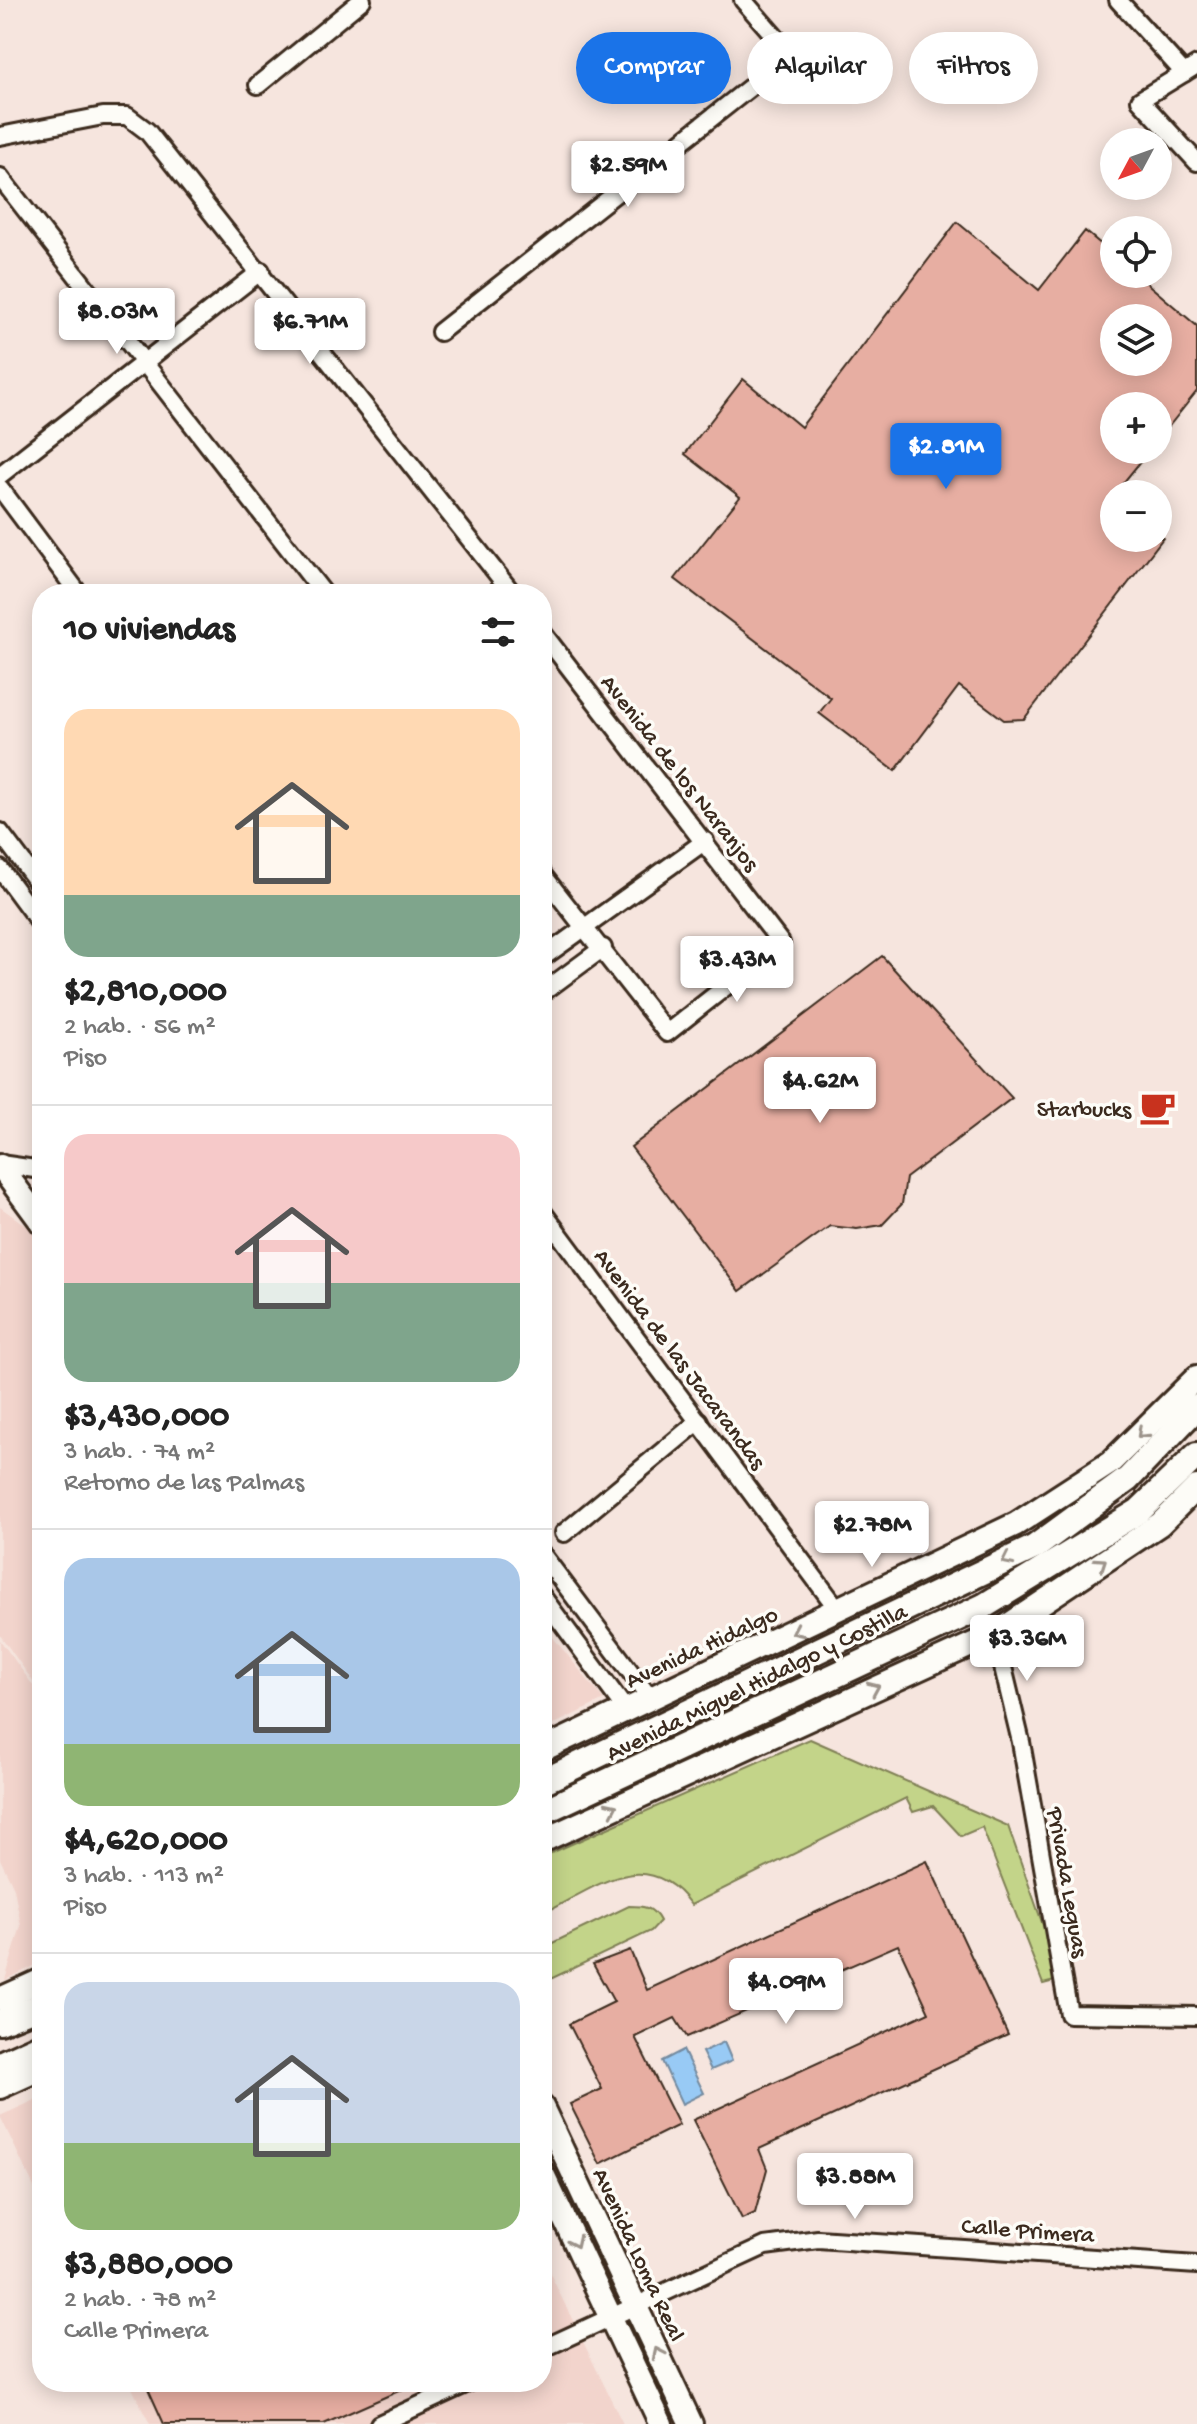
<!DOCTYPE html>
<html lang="es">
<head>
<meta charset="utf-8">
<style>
  :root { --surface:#fff; --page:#f6f6f6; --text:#222; --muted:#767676; --line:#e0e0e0; --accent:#1a73e8 }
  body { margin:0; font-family:"Gochi Hand",sans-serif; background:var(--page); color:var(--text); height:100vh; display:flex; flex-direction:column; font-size:30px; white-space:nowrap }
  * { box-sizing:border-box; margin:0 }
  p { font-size:26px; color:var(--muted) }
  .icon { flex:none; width:44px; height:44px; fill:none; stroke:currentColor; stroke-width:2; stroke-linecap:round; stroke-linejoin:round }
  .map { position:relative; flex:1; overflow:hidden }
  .details { position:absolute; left:32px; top:584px; width:520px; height:1808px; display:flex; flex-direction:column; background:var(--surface); border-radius:32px; box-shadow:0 4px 20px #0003 }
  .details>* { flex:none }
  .banner { position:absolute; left:576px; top:32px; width:500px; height:72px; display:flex; gap:16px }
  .needle { width:52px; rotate:229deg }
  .buttons { position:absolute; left:1100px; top:128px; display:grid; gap:16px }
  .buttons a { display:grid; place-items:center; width:72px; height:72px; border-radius:50%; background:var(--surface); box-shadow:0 4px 20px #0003; font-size:40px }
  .price { position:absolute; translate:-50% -68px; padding:0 18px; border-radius:8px; background:#fff; color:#222; font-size:26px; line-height:52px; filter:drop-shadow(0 2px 4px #0008) }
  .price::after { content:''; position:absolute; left:50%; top:48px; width:24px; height:18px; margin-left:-12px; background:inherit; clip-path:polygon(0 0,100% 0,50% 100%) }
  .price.current { background:var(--accent); color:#fff }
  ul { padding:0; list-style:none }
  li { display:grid; align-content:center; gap:16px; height:424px; padding:0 32px }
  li+li { border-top:2px solid var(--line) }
  li span { display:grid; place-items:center; height:248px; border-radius:24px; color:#555 }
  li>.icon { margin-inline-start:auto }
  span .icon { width:144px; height:144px; fill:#fffc; stroke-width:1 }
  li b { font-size:34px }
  h2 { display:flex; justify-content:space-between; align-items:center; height:96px; padding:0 32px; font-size:34px }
  .tag { padding:0 28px; border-radius:36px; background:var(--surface); box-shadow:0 4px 20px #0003; font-size:28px; line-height:72px }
  .tag.current { background:var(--accent); color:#fff }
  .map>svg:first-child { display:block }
</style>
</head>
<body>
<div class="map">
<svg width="1197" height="2424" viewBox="0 0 1197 2424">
  <rect width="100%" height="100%" fill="#f6e5de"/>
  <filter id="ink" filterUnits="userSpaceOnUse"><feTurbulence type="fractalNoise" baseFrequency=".0125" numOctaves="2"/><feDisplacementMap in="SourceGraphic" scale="16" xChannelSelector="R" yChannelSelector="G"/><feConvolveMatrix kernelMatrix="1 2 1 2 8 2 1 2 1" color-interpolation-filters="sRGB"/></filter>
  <g filter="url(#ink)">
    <!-- built -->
    <g fill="#f2d4cc">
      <path d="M0 1207 42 1237V1694L0 1635Z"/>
      <path d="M542 1624 604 1700 542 1730Z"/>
      <path d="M0 1640 42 1698V1962L5 1980 21 1926 14 1888 0 1859Z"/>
      <path d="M42 2097V2204L0 2116Z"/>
      <path d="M542 2257 623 2424H150L129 2382H542Z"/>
    </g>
    <!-- green -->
    <g fill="#c3d489" stroke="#7f7f54" stroke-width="2">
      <path d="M810 1739 1008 1826 1062 1979 1043 1984 982 1827 961 1836 933 1806 913 1812 906 1798 691 1905C646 1843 595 1888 542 1914V1857Z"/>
      <path d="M629 1906C644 1906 653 1907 660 1921L651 1931 546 1981 542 1986V1948Z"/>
    </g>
    <!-- water -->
    <g fill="#98caf5" stroke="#738a9f" stroke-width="2">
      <path d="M724 2042 732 2061 711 2070 702 2052Z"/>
      <path d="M683 2050 704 2093 682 2104 662 2061Z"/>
    </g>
    <!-- building -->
    <g fill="#e7aea2" stroke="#3b2a1e" stroke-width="2" fill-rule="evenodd">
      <path d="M957 222 1039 290 1085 231 1114 255V274H1136L1197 326V391L1158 440V406H1114V450H1150L1114 494V538H1163L1024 719 1004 720 959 686 895 771 819 713 831 698 675 579 740 497 685 454 743 379 801 427ZM1114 318H1158V362H1114Z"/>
      <path d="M882 956 1012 1098 906 1178 902 1204 882 1225 857 1229 830 1226 740 1291 631 1147Z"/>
      <path d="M927 1861 1008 2035 759 2149 767 2169 755 2213 742 2219 693 2120 929 2012 898 1945 687 2037 675 2018 635 2037 679 2125 600 2164 570 2104 602 2089 569 2024 614 2002 593 1964 630 1950 647 1990Z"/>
      <path d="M145 2382H419L324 2424H164Z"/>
    </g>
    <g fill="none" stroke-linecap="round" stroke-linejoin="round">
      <defs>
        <g id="street">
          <path d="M1118 0 1184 73"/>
          <path d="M1197 65 1140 100 1197 162"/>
          <path d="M258 85 362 0"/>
          <path d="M0 136 103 116H127L147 131 513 594"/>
          <path d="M0 177 324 594"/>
          <path d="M440 332 791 55 743 0"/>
          <path d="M0 475 261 271"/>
          <path d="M0 488 79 594"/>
          <path d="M542 632 781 943 667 1033 542 874"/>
          <path d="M0 832 42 888"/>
          <path d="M0 869 42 926"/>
          <path d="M542 958 705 841"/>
          <path d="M542 993 603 948"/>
          <path d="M0 1164 42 1170"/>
          <path d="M542 1211 839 1611"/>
          <path d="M564 1533 699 1421"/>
          <path d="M542 1554 650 1698"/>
          <path d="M542 1596 626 1710"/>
          <path d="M995 1634 1021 1742 1069 2014 1197 2016"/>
          <path d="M542 2349 765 2246 818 2239 1197 2265"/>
          <path d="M379 2424 470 2382"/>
        </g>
        <g id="secondary">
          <path d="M0 1166 42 1223"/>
          <path d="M542 1750 1016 1524 1110 1463 1197 1377"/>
          <path d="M542 1841 995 1634 1160 1524 1197 1487"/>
          <path d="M0 1999 42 1980"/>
          <path d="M0 2087 42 2068"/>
          <path d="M542 2107 691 2424"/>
          <path d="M542 2172 661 2424"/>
        </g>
        <g id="primary">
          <path d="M542 1782 1035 1547 1128 1479 1197 1407"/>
          <path d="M542 1812 984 1606 1139 1511 1197 1455"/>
          <path d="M0 2022 42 2005"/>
          <path d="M0 2064 42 2045"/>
        </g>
      </defs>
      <!-- street casing -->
      <use href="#street" stroke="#3b2a1e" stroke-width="22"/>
      <!-- secondary casing -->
      <use href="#secondary" stroke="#3b2a1e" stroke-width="28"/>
      <!-- primary casing -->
      <use href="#primary" stroke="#3b2a1e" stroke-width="30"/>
      <!-- street -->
      <use href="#street" stroke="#fdfcf7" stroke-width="16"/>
      <!-- secondary -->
      <use href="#secondary" stroke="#fdfcf7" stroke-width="22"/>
      <!-- primary -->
      <use href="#primary" stroke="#fdfcf7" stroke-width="24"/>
    </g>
    <!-- one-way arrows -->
    <defs><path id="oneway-chevron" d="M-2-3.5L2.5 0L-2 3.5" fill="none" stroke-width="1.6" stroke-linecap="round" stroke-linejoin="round" transform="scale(2)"/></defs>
    <g stroke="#9c938a">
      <use href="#oneway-chevron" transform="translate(1142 1433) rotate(137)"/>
      <use href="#oneway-chevron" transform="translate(1007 1560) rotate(154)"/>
      <use href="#oneway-chevron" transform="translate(1101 1563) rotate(-34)"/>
      <use href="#oneway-chevron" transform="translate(797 1631) rotate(155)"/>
      <use href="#oneway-chevron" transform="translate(874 1688) rotate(-24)"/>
      <use href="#oneway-chevron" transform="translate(612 1808) rotate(-25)"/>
      <use href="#oneway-chevron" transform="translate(575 2242) rotate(65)"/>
      <use href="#oneway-chevron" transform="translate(658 2353) rotate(-115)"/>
    </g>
  </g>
  <!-- icons -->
  <defs>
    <symbol id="cafe-bare" viewBox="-9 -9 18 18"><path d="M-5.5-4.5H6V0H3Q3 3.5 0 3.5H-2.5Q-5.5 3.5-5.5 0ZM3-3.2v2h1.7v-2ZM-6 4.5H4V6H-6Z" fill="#c8321e" stroke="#fdfcf7" stroke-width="2.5" paint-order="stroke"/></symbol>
  </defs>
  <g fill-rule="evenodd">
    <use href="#cafe-bare" x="1132" y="1082" width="51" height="51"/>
  </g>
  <g text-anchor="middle" stroke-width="7" stroke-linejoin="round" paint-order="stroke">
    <!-- street labels -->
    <g font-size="24" fill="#3b2a1e" stroke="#fdfcf7">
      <text transform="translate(681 772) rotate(52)" y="8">Avenida de los Naranjos</text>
      <text transform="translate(681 1358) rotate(53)" y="8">Avenida de las Jacarandas</text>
      <text transform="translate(701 1646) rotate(-25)" y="8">Avenida Hidalgo</text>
      <text transform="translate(756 1681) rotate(-26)" y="8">Avenida Miguel Hidalgo y Costilla</text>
      <text transform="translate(1069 1882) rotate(80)" y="8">Privada Leguas</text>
      <text transform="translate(1028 2229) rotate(4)" y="8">Calle Primera</text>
      <text transform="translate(640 2254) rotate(65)" y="8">Avenida Loma Real</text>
    </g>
    <!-- poi labels -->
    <g font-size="24" fill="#3b2a1e" stroke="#fdfcf7" text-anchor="end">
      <text x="1131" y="1116">Starbucks</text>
    </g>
  </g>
</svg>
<div class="buttons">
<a><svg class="needle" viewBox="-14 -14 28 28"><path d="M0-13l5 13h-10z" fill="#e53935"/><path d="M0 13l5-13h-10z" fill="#767676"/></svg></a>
<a><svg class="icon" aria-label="locate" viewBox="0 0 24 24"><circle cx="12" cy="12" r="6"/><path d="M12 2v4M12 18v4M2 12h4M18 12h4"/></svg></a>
<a><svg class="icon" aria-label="layers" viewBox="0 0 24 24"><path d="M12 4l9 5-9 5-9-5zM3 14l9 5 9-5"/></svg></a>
<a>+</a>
<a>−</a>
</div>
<b class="price" style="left:628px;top:209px">$2.59M</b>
<b class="price" style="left:117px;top:356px">$8.03M</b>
<b class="price" style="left:310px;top:366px">$6.71M</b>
<b class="price current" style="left:946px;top:491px">$2.81M</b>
<b class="price" style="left:737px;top:1004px">$3.43M</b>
<b class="price" style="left:820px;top:1125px">$4.62M</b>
<b class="price" style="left:872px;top:1569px">$2.78M</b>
<b class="price" style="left:1027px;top:1683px">$3.36M</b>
<b class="price" style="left:786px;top:2026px">$4.09M</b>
<b class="price" style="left:855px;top:2221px">$3.88M</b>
<div class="banner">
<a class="tag current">Comprar</a>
<a class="tag">Alquilar</a>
<a class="tag">Filtros</a>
</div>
<section class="details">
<h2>10 viviendas<svg class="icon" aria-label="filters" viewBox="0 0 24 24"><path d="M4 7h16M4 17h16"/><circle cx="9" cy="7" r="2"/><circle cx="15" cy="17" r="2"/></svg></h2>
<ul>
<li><span style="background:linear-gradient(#ffd9b3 75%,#7fa58c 0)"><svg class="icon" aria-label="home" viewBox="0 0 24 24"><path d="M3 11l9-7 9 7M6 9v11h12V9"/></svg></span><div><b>$2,810,000</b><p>2 hab. · 56 m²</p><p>Piso</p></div></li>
<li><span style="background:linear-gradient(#f6c9c9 60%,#7fa58c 0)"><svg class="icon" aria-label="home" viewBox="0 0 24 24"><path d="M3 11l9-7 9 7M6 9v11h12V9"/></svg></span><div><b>$3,430,000</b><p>3 hab. · 74 m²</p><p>Retorno de las Palmas</p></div></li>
<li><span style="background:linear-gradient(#a9c7e8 75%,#8fb573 0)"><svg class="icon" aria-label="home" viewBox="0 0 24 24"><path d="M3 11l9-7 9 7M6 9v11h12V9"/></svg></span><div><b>$4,620,000</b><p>3 hab. · 113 m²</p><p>Piso</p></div></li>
<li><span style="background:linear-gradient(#c9d6e8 65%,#8fb573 0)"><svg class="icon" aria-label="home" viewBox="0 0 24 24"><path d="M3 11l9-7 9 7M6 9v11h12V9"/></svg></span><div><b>$3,880,000</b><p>2 hab. · 78 m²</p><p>Calle Primera</p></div></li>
</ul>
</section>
</div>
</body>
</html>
